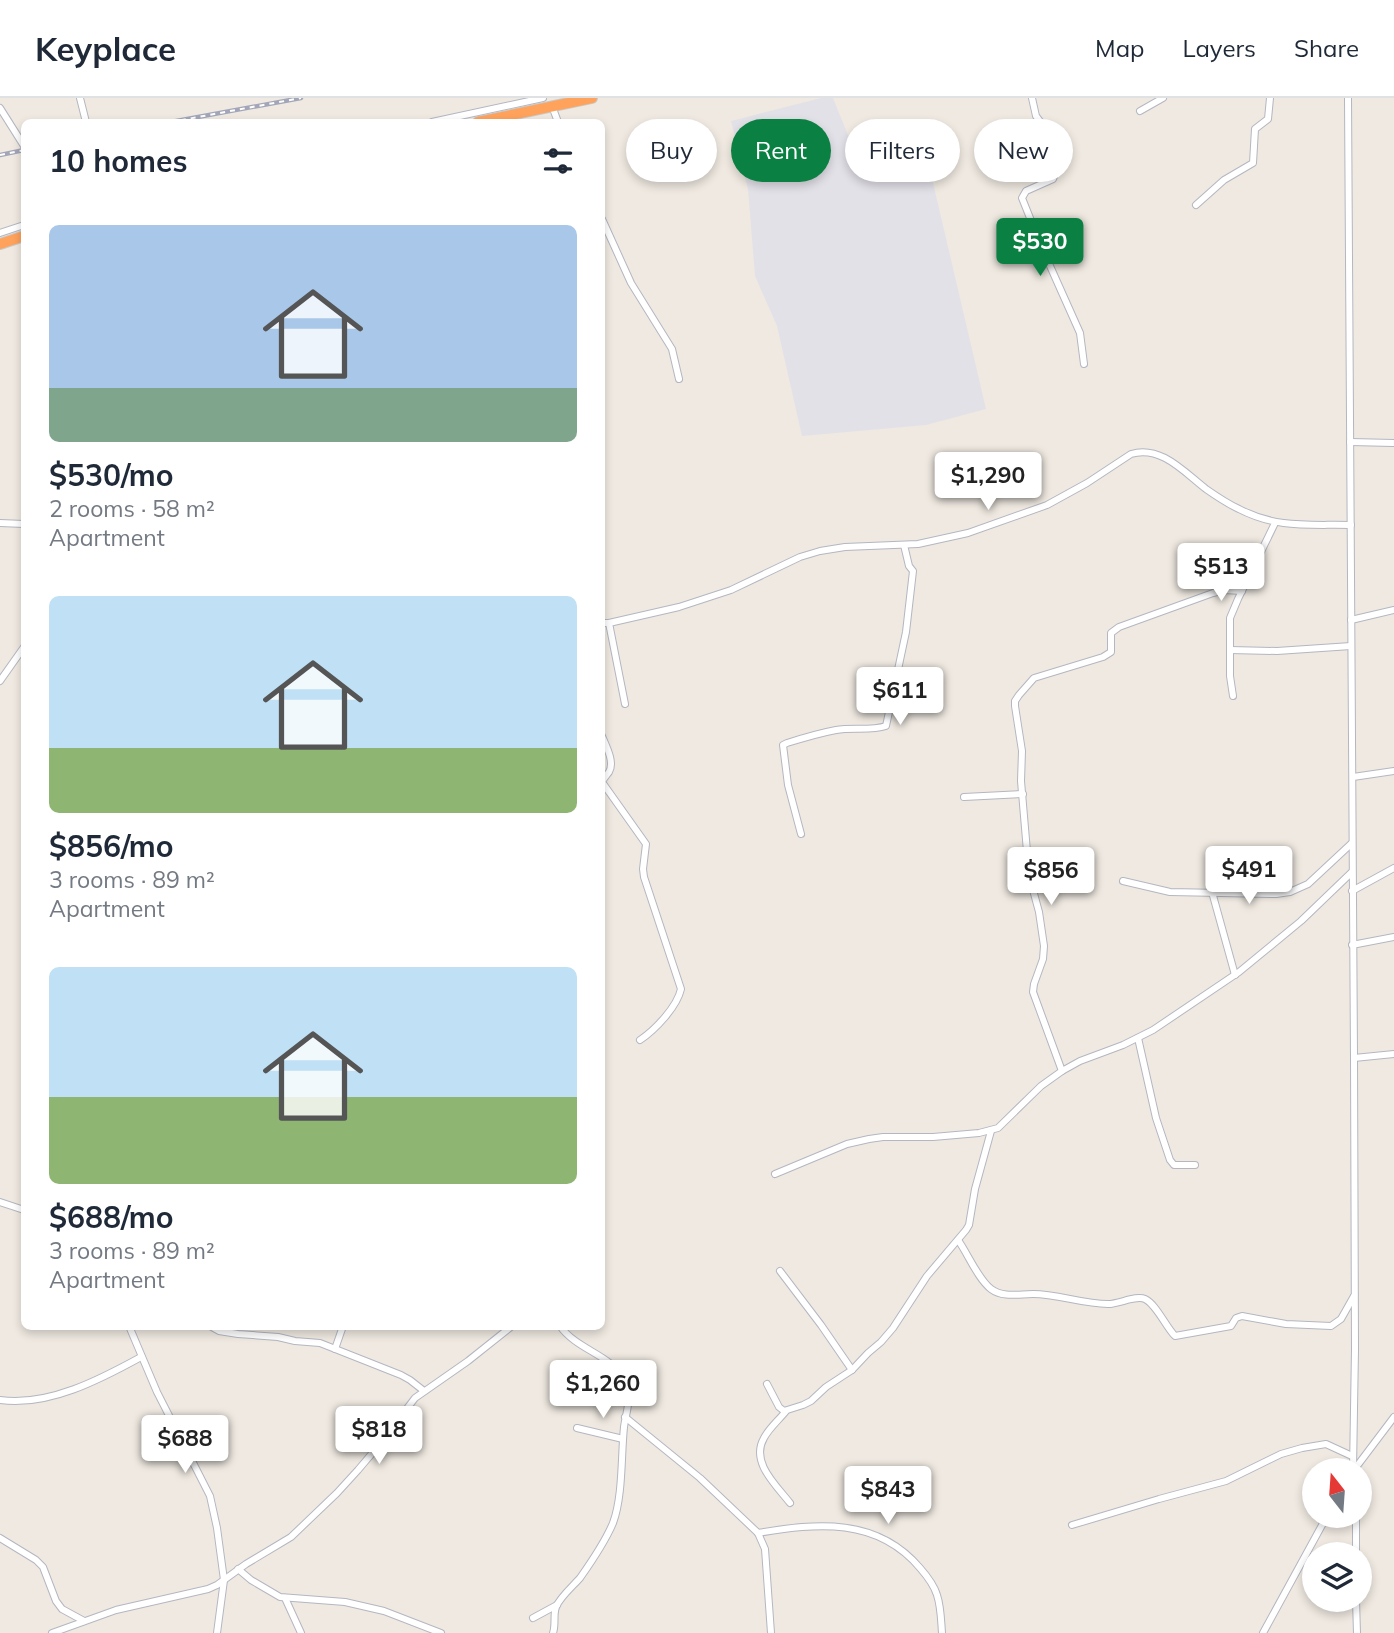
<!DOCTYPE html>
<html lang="en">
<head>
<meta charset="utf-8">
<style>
  :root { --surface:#fff; --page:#f6f6f7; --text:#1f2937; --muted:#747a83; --line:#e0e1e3; --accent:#0b8043 }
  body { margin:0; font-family:Mulish,sans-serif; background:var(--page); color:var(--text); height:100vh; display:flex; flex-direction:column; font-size:26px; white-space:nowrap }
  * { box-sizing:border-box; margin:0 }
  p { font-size:23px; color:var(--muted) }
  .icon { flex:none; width:38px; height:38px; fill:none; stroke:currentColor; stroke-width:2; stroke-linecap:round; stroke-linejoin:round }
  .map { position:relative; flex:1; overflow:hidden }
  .panel { position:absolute; left:21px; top:21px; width:584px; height:1211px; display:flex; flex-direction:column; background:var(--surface); border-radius:10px; box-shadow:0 4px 10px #0003 }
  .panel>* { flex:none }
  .guide { position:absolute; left:626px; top:21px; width:662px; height:63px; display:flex; gap:14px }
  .needle { width:46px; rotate:343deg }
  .tools { position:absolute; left:1302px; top:1360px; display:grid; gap:14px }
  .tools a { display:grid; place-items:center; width:70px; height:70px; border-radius:50%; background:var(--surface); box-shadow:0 4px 10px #0003; font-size:35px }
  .price { position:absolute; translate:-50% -60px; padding:0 16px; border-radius:7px; background:#fff; color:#222; font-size:23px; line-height:46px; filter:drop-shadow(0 2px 4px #0008) }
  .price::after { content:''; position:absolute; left:50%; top:42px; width:21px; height:16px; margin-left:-10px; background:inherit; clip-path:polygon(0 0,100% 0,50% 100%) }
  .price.selected { background:var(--accent); color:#fff }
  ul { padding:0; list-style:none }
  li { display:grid; align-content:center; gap:14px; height:371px; padding:0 28px }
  li span { display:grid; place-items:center; height:217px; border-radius:10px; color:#555 }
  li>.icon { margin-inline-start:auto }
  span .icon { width:126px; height:126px; fill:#fffc; stroke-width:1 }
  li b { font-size:30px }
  h2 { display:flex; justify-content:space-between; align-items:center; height:84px; padding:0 28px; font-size:30px }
  .pill { padding:0 24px; border-radius:32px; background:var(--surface); box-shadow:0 4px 10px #0003; font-size:24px; line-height:63px }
  .pill.selected { background:var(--accent); color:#fff }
  header { display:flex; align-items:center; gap:42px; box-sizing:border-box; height:98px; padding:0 35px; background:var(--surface); border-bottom:2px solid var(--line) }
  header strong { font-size:33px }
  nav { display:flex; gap:38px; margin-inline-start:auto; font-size:24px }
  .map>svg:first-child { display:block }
</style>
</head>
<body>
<header>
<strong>Keyplace</strong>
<nav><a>Map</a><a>Layers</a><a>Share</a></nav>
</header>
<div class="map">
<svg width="1394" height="1535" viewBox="0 0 1394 1535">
  <rect width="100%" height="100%" fill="#efe9e1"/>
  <!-- industrial -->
  <path fill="#e3e1e8" d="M821 0H833L860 67 930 72 986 311 926 327 802 338 777 228 755 178 748 91 731 23Z"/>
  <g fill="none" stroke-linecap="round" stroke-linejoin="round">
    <defs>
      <g id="street">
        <path d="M80 0 86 24"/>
        <path d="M1032 0 1036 18 1051 38 1057 50 1059 66 1053 81 1026 93 1022 100 1042 150 1080 235 1084 266"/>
        <path d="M1348 0 1354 960 1355 1251 1353 1372"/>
        <path d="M552 8 558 24"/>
        <path d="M0 10 24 48"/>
        <path d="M1140 13 1163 0"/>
        <path d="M432 24 543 0"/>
        <path d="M1196 107 1224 82 1253 65 1255 31 1268 21 1270 0"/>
        <path d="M602 121 631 185 672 251 679 281"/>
        <path d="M0 135 24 127"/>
        <path d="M1350 344 1394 345"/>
        <path d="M0 425 24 426"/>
        <path d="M1351 522 1394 512"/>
        <path d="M602 525H609L679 509 731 492 800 459 820 453 845 449 918 446 968 435 1047 407 1087 385 1131 356C1161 347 1184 374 1206 391 1216 398 1228 406 1239 411 1278 431 1309 426 1351 427"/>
        <path d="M609 525 625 606"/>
        <path d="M1230 552 1277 553 1351 548"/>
        <path d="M0 583 24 549"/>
        <path d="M1233 598 1230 578V520L1238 501 1275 425"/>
        <path d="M602 638C606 648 615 664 609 674 606 678 604 680 602 684L646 746 643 771 644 779 681 891C677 909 655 932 640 942"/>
        <path d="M1353 679 1394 673"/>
        <path d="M964 699 1023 696"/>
        <path d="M801 736 788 687 783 647 787 645C803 640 820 635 836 632 852 629 871 633 886 628L906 534 913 473 909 468 904 447"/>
        <path d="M1123 783 1170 794 1276 796 1290 794 1308 786 1352 745"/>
        <path d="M1352 793 1394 770"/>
        <path d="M1212 794 1235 877"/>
        <path d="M1352 847 1394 839"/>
        <path d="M1138 940 1156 1020 1170 1062 1174 1067H1195"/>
        <path d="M1354 960 1394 956"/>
        <path d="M1062 973 1033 894 1034 886 1043 861 1044 848 1039 814 1029 777 1021 683 1022 653 1015 608V603L1019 597 1034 580 1103 559 1111 554V535L1119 529 1213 495 1225 492 1242 493"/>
        <path d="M775 1076 847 1046 869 1041 883 1039H933L979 1035 998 1030 1041 988 1062 973 1080 963 1123 947 1153 932 1239 874 1301 823 1352 774"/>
        <path d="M0 1104 24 1112"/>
        <path d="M958 1142C968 1156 978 1181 991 1191 1003 1200 1019 1196 1033 1196 1058 1196 1082 1206 1108 1206 1119 1206 1136 1197 1145 1201 1156 1206 1166 1229 1175 1238L1231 1228 1236 1220 1242 1218 1286 1226 1331 1228 1341 1221 1354 1198"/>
        <path d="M780 1173 821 1227 852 1272"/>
        <path d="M129 1228 157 1294 210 1398 217 1430 224 1482 217 1535"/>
        <path d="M210 1228 219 1233 238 1236 278 1239 295 1243 320 1245 401 1277 410 1282 424 1293"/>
        <path d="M335 1251 343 1228"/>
        <path d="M767 1286 779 1309 784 1313 803 1307 811 1303 826 1289 852 1272 868 1255 881 1244 893 1230 927 1178 966 1132 969 1127 975 1091 991 1033"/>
        <path d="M0 1302C48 1309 101 1281 141 1259"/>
        <path d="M786 1313C779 1322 769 1330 764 1340 750 1364 776 1387 790 1405"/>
        <path d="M625 1319 700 1380 758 1435 765 1451 771 1535"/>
        <path d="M577 1330 623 1341"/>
        <path d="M1354 1372 1394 1319"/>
        <path d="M1356 1418V1456"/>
        <path d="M1072 1427 1159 1401 1226 1383 1281 1356 1302 1350 1326 1346 1352 1358"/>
        <path d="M758 1435C817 1425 877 1419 920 1470 927 1478 934 1487 937 1497 941 1509 941 1522 942 1535"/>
        <path d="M0 1440 36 1462 43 1469 56 1503 62 1511 84 1523"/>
        <path d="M238 1471 251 1482 280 1499 345 1504 384 1513 441 1535"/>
        <path d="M285 1500 301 1535"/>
        <path d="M1356 1502 1357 1535"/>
        <path d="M533 1520 557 1507"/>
        <path d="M52 1535 116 1512 208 1491 217 1487 246 1466 291 1439 337 1395 358 1372 380 1346 415 1300 468 1263 512 1228"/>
        <path d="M553 1535C556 1526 553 1517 556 1509 560 1499 573 1488 580 1480 592 1463 605 1444 613 1425 623 1398 621 1358 624 1329 626 1314 633 1297 625 1282 610 1256 577 1252 560 1228"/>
        <path d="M1263 1535 1327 1418"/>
      </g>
      <g id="highway">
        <path d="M478 24 592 0"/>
        <path d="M0 146 24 138"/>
      </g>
    </defs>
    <!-- street casing -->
    <use href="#street" stroke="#b4b7c1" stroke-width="8"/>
    <!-- highway casing -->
    <use href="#highway" stroke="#c9c9c9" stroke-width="12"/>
    <!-- street -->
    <use href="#street" stroke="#fff" stroke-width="6"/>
    <!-- highway -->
    <use href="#highway" stroke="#ffa35c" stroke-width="10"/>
    <defs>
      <g id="rail">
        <path d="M171 24 301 0"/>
        <path d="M0 57 24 52"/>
      </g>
    </defs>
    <!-- rail casing -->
    <use href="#rail" stroke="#a3a6b8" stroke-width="4.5"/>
    <!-- rail -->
    <use href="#rail" stroke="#fff" stroke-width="2" stroke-dasharray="5" stroke-linecap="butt"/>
  </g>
</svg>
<div class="tools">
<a><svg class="needle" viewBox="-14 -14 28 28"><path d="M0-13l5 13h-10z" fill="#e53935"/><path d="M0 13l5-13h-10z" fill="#747a83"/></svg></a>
<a><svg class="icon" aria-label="layers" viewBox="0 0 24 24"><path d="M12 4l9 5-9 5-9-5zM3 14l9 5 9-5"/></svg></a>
</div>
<b class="price selected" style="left:1040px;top:180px">$530</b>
<b class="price" style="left:988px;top:414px">$1,290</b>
<b class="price" style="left:1221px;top:505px">$513</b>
<b class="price" style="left:900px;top:629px">$611</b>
<b class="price" style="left:1249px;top:808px">$491</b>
<b class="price" style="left:1051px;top:809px">$856</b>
<b class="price" style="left:603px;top:1322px">$1,260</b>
<b class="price" style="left:379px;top:1368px">$818</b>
<b class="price" style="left:185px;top:1377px">$688</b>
<b class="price" style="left:888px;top:1428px">$843</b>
<div class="guide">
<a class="pill">Buy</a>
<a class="pill selected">Rent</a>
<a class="pill">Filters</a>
<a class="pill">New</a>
</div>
<section class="panel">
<h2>10 homes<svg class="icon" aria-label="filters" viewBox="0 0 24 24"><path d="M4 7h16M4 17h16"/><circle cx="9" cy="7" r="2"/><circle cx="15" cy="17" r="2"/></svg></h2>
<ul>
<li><span style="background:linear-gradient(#a9c7e8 75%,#7fa58c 0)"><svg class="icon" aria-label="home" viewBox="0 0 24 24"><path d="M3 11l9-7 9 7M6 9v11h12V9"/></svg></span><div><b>$530/mo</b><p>2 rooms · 58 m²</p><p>Apartment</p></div></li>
<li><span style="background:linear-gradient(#bfe0f5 70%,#8fb573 0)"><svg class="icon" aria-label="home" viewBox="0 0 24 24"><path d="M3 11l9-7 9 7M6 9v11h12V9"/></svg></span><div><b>$856/mo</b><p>3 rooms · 89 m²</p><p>Apartment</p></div></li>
<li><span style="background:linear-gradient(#bfe0f5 60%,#8fb573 0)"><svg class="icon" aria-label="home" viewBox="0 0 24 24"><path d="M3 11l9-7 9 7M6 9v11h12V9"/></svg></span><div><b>$688/mo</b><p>3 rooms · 89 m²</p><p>Apartment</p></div></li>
</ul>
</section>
</div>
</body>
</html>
